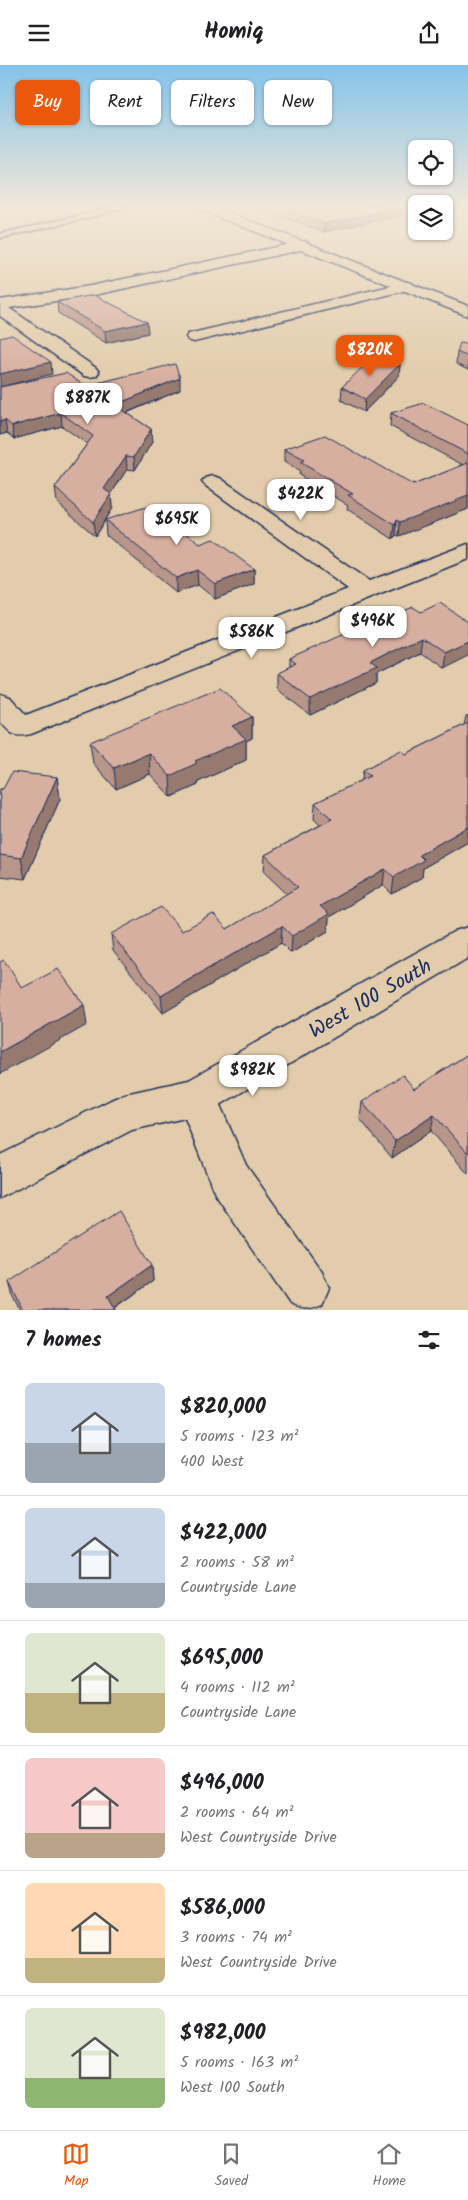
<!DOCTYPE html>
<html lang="en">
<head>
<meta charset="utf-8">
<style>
  :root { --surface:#fff; --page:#f2f2f2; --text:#202124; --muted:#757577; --line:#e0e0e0; --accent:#ea580c }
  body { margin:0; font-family:Kalam,sans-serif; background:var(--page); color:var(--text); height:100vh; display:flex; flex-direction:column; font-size:19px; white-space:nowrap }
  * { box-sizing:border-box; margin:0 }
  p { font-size:16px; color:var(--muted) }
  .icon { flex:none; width:28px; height:28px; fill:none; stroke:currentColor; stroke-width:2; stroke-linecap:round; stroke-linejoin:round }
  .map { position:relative; height:1245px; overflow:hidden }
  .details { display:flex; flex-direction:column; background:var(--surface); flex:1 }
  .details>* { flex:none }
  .guide { position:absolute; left:15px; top:15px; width:439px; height:45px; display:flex; gap:10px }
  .tools { position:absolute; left:408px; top:75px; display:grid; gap:10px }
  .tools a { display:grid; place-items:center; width:45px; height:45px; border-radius:8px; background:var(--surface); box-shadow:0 1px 4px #0004; font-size:25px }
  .price { position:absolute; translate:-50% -42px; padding:0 11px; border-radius:10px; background:#fff; color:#222; font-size:16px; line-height:32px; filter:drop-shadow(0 1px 2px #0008) }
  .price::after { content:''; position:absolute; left:50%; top:30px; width:15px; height:11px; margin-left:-8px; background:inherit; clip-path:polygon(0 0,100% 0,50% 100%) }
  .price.selected { background:var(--accent); color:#fff }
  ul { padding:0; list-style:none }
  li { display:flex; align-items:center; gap:15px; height:125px; padding:0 25px }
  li+li { border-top:1px solid var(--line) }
  li span { display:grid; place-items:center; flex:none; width:140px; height:100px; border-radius:8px; color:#555 }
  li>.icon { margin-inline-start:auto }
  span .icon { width:60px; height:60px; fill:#fffc; stroke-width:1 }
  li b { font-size:21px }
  h2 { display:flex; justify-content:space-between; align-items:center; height:60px; padding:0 25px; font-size:21px }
  .tag { padding:0 18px; border-radius:8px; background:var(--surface); box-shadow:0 1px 4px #0004; font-size:18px; line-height:45px }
  .tag.selected { background:var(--accent); color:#fff }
  header { display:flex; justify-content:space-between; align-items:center; height:65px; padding:0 25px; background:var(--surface); font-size:22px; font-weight:600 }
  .tab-bar { display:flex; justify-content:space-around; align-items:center; height:70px; border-top:1px solid var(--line); background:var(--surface); font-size:14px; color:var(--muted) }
  .tab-bar a { display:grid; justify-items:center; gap:2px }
  .tab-bar .selected { color:var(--accent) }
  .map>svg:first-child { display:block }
</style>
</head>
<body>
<header><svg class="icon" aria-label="menu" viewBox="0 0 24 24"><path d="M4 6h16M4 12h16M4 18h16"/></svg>Homiq<svg class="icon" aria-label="share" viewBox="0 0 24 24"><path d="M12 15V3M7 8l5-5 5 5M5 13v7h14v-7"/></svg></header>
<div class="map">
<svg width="468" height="1245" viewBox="0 0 468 1245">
  <rect width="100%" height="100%" fill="#e2ccab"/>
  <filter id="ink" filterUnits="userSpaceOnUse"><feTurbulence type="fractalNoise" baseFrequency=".02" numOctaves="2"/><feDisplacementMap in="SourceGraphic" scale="10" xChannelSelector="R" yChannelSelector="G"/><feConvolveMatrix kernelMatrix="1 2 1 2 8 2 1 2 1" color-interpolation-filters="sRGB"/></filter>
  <g filter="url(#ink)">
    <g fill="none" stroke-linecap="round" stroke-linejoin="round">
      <defs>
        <path id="lane" d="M116 141H125L95 151 0 173V169L91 148Z"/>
        <g id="street">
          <path d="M459 141H468V145L461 144Z"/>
          <path d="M305 176 312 180 310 183 90 231 9 243 96 303 99 307 96 311 90 312 84 311 0 251V235L90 221Z"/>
          <path d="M407 217 412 218 414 221 412 224 194 277 188 275 186 272 188 269Z"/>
          <path d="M213 411 220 413 369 516 468 479V494L31 669C14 673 11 669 0 656V629L10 632 26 650 348 524 206 421 202 417 206 413Z"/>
          <path d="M468 862V893L220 1040 246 1100 322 1207 329 1223 322 1239C309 1245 303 1245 290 1239L215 1129 185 1053 132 1065 0 1133V1090L111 1035 125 1029 189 1015 455 866Z"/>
        </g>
        <path id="secondary" d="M196 141H212L468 241V251L198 144Z"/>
      </defs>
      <!-- lane casing -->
      <use href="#lane" stroke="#1b2f5e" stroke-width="4"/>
      <!-- street casing -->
      <use href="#street" stroke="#1b2f5e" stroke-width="3"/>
      <!-- secondary casing -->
      <use href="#secondary" stroke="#1b2f5e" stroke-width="3"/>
      <!-- lane -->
      <use href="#lane" fill="#e2ccab" fill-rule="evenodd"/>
      <!-- street -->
      <use href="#street" fill="#e2ccab" fill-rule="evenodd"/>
      <!-- secondary -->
      <use href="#secondary" fill="#e2ccab" fill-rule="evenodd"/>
    </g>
    <!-- wall -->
    <g fill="#b9968a" stroke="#1b2f5e">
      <path d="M254 141H416L324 167Z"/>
      <path d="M57 237 147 257 148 268 106 278 58 248Z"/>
      <path d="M468 279V305L456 299 457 287Z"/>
      <path d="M400 299 399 311 364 347 341 335 342 322Z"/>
      <path d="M85 321 180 325 127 348 151 364 152 377 135 405 127 404 111 429 112 443 95 471 57 437 55 423 87 379 62 361 14 374 7 368 0 370V322Z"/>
      <path d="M391 348 468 360V444L433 458 399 471 396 470 393 474 347 444 348 440 299 410 300 407 284 397V384L413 420 463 400 390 361Z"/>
      <path d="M105 455 200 479 254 504V519L215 534 198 520 176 528 106 470Z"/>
      <path d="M421 547 468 557 442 603 420 587 376 609V618L310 650 277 624V608L289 603V594L349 570Z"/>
      <path d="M468 650V777L423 803 422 812 392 829 383 820 329 852 328 866 291 888 281 878 163 948 113 885 111 869 227 864 287 829 264 807 265 790 320 760 314 754 315 738 362 715 363 705 406 689 464 660 466 651Z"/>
      <path d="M252 652V673L246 676V695L198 717V720L171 732 150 709 116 724 93 698 90 677Z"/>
      <path d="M57 712 60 734 25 814 0 811V724H3Z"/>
      <path d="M468 989V1109L431 1066 392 1093 360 1054 362 1037 414 1024Z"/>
      <path d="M152 1200 153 1216 115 1243 116 1245H20L13 1232 9 1217Z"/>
    </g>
    <!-- shaded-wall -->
    <g fill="#967a70" stroke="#1b2f5e">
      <path d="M407 141H416V147L324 167 325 159Z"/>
      <path d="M147 257 148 268 106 278 105 266Z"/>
      <path d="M51 297 52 309 0 322V309Z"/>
      <path d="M400 299 399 311 364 347 365 334Z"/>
      <path d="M180 313V325L116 352 115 340Z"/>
      <path d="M61 348 62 361 14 374 12 361Z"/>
      <path d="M5 355 7 368 0 370V357Z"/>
      <path d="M151 364 152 377 135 405 134 392Z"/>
      <path d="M126 391 127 404 111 429 112 443 95 471 93 457 104 424Z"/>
      <path d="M468 428V444L433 458 399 471 400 457Z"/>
      <path d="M397 455 396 470 393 474 395 460Z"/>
      <path d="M254 504V519L215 534V519Z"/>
      <path d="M197 505 198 520 176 528V513Z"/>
      <path d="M422 572 420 587 376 609V618L310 650V634L370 598Z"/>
      <path d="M468 576V590L442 603 444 587Z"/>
      <path d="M252 652V673L246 676V695L198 717V720L171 732 170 711 195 696 232 661Z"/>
      <path d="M149 688 150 709 116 724 114 703Z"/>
      <path d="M57 712 60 734 25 814 21 793Z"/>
      <path d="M468 762V777L423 803 422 812 392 829 394 812 419 790Z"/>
      <path d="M385 804 383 820 329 852 328 866 291 888 292 871 320 841Z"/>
      <path d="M282 861 281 878 163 948 161 931Z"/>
      <path d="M84 940 87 960 0 1009V987Z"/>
      <path d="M434 1050 431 1066 392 1093 395 1076Z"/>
      <path d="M152 1200 153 1216 111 1245 108 1231Z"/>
    </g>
    <!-- building -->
    <g fill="#d7afa0" stroke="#1b2f5e">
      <path d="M276 141H407L325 159Z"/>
      <path d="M94 230 147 257 105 266 57 237Z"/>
      <path d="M12 270 51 297 0 309V273Z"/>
      <path d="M460 278 468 279V292L457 287Z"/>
      <path d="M371 294 400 299 365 334 342 322Z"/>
      <path d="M175 299 180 313 115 340 151 364 134 392 126 391 104 424 111 429 93 457 55 423 93 371 61 348 12 361 5 355 0 357V322L66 308 85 321Z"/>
      <path d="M424 338 468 360V389L391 348Z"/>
      <path d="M325 370 413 420 468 398V431L435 444 400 457 397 455 395 460 348 430 353 429 300 397 304 395 284 384Z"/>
      <path d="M152 440 200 479 213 474 254 504 215 519 197 505 176 513 105 455Z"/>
      <path d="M440 538 468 557V576L444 587 422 572 370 598 377 603 310 634 277 608 296 599 289 594 347 568 349 570 413 542 421 547Z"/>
      <path d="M220 623 252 652 232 661 246 674 195 696 197 698 170 711 149 688 114 703 90 677Z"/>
      <path d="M468 658V762L419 790 424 795 394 812 385 804 320 841 329 849 292 871 282 861 161 931 111 869 161 842 182 866 213 849 227 864 298 822 265 790 332 754 315 738 370 711 363 705 401 685 406 689Z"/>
      <path d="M12 707 57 712 21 793 0 790V724H3Z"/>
      <path d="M4 895 22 923 58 904 84 940 0 987V897Z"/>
      <path d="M468 989V1088L434 1050 395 1076 362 1037 403 1010 414 1024Z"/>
      <path d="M119 1146 152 1200 108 1231 116 1245H23L9 1217Z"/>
    </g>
  </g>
  <!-- sky -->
  <linearGradient id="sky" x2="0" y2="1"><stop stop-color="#83c3ea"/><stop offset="0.45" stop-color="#f2e8d9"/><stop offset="1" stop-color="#f2e8d9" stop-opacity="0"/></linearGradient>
  <rect width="468" height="315" fill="url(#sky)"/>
  <g text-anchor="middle" stroke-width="4.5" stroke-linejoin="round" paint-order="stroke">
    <!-- near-street labels -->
    <g font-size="21" fill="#1b2f5e" stroke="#e2ccab">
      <text transform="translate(370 933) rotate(-30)" y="7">West 100 South</text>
    </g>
  </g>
</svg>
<div class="tools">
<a><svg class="icon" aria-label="locate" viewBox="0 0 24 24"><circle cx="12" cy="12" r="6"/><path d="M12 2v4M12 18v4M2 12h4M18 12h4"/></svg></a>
<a><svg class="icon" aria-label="layers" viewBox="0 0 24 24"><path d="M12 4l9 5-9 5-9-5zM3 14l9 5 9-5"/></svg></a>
</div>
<b class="price selected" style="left:370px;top:312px">$820K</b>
<b class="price" style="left:88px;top:360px">$887K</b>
<b class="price" style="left:301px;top:456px">$422K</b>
<b class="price" style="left:177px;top:481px">$695K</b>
<b class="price" style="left:373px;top:583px">$496K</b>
<b class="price" style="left:252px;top:594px">$586K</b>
<b class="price" style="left:253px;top:1032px">$982K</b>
<div class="guide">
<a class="tag selected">Buy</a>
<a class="tag">Rent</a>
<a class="tag">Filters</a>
<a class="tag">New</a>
</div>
</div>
<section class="details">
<h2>7 homes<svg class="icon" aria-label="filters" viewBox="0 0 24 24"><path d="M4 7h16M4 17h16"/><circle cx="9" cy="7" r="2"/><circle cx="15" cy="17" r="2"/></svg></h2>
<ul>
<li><span style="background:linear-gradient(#c9d6e8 60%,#9aa5b1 0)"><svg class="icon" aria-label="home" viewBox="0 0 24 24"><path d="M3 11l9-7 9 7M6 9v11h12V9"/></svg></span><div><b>$820,000</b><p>5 rooms · 123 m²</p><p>400 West</p></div></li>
<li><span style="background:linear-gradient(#c9d6e8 75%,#9aa5b1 0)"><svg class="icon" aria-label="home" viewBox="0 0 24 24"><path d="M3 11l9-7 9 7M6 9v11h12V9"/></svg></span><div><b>$422,000</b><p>2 rooms · 58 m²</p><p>Countryside Lane</p></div></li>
<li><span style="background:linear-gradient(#dfe7d0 60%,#c2b280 0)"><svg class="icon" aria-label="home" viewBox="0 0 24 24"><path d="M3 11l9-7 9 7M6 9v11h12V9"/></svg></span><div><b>$695,000</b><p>4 rooms · 112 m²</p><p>Countryside Lane</p></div></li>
<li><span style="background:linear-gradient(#f6c9c9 75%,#b9a48a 0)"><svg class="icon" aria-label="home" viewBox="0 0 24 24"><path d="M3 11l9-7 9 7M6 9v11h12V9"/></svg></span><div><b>$496,000</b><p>2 rooms · 64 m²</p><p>West Countryside Drive</p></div></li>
<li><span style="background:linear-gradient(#ffd9b3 75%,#c2b280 0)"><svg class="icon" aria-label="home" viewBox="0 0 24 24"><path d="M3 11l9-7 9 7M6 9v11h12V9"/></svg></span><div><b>$586,000</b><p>3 rooms · 74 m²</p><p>West Countryside Drive</p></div></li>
<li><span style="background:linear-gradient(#dfe7d0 70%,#8fb573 0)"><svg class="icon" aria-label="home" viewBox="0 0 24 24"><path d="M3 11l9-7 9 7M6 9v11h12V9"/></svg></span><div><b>$982,000</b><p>5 rooms · 163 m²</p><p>West 100 South</p></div></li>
</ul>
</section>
<nav class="tab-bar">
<a class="selected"><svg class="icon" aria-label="map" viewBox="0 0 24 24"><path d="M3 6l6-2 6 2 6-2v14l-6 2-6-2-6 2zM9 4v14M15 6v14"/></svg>Map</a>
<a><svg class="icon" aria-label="saved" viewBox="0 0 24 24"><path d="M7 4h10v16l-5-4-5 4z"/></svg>Saved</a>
<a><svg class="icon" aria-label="home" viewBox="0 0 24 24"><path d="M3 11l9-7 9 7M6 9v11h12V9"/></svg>Home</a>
</nav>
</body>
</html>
